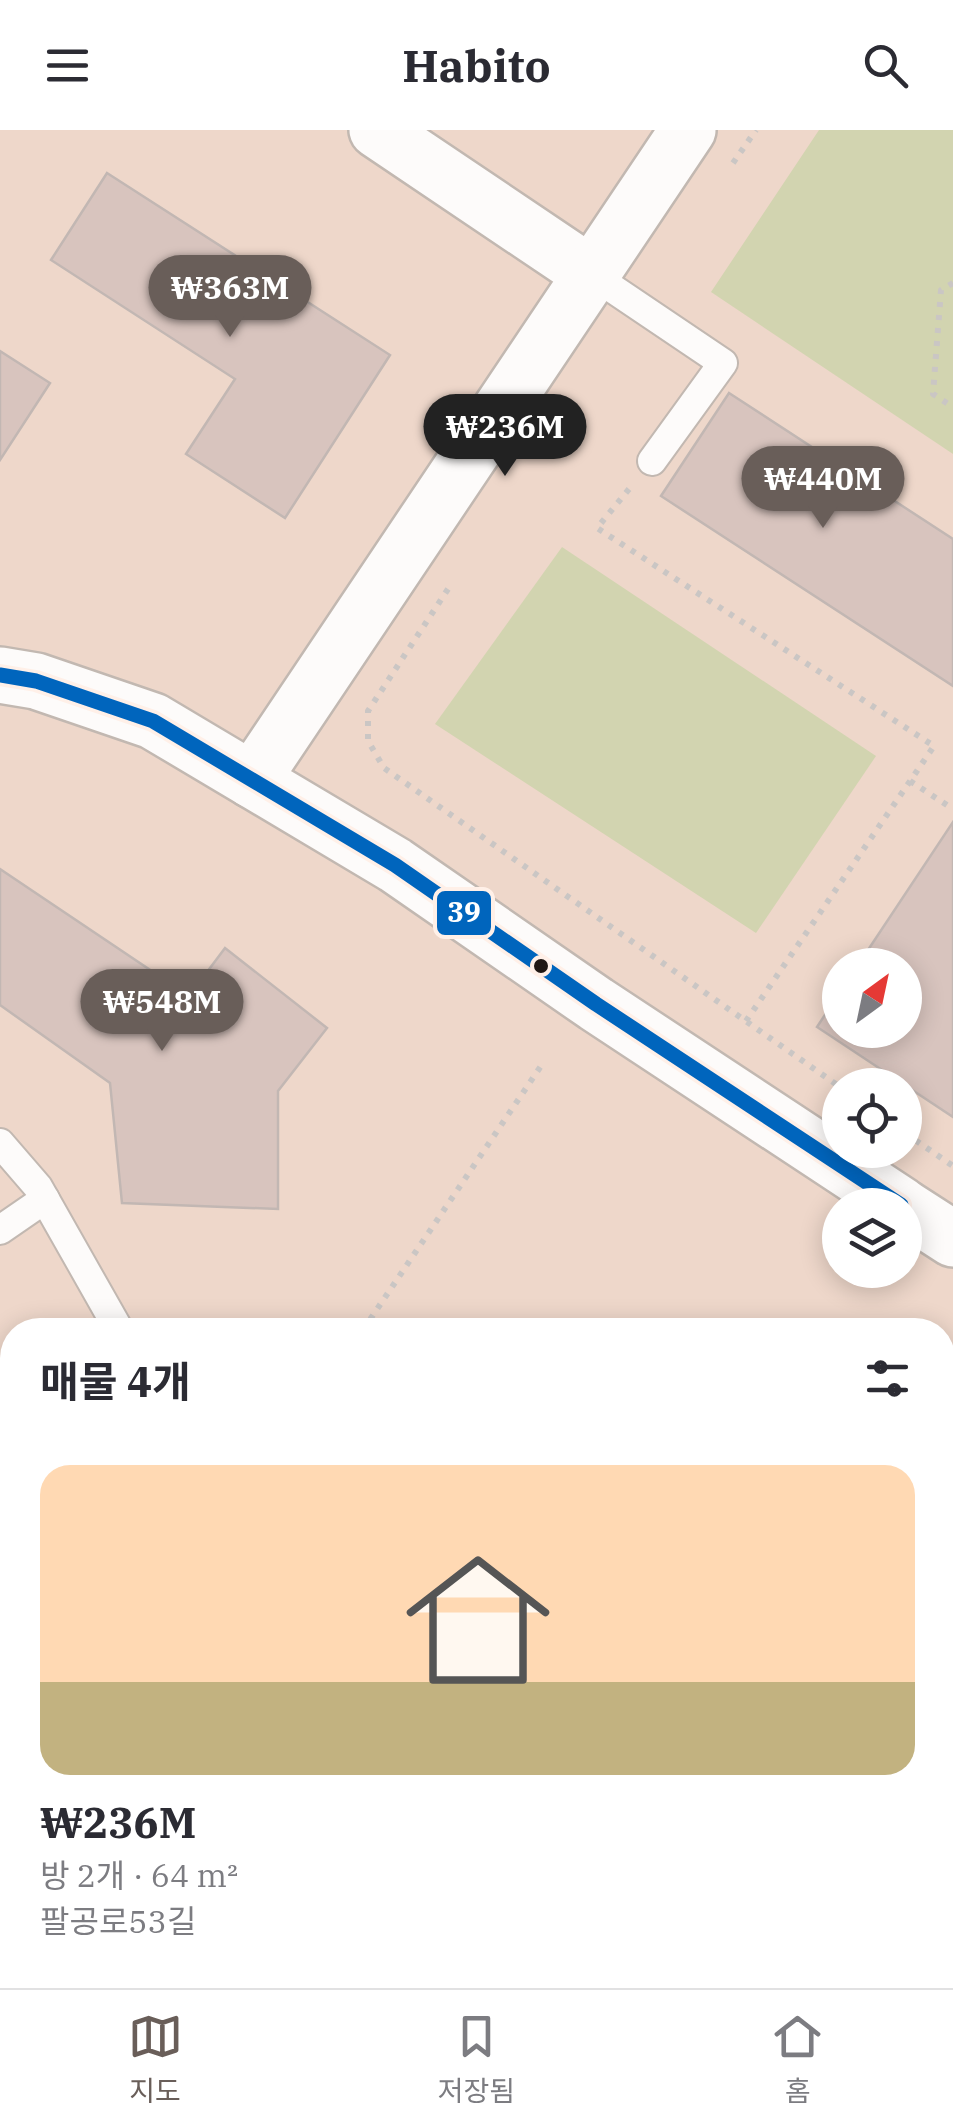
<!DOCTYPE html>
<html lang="ko">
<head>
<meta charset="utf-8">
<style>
  :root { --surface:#fff; --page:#f7f7f7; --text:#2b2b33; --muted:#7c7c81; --line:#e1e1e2; --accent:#695e59 }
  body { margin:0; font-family:"IBM Plex Serif","Noto Sans KR",serif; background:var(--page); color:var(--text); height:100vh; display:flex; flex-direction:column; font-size:38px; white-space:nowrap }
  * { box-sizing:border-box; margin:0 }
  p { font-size:32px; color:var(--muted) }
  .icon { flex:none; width:55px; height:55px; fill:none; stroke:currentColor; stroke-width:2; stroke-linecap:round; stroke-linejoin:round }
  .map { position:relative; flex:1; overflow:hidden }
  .details { position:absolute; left:0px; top:1188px; width:955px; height:672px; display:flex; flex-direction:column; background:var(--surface); border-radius:40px 40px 0 0; box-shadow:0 5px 25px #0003 }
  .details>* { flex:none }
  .needle { width:65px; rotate:33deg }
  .tools { position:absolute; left:822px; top:818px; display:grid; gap:20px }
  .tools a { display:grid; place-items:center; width:100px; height:100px; border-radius:50%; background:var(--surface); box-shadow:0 5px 25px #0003; font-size:50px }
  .price { position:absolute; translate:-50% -85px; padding:0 22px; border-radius:35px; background:var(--accent); color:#fff; font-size:32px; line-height:65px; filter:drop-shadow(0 2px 5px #0008) }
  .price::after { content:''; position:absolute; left:50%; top:60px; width:30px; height:22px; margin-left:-15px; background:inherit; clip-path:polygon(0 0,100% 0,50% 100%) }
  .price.active { background:#222; color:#fff }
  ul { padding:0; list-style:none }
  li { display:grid; align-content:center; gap:20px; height:530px; padding:0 40px }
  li+li { border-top:2px solid var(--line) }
  li span { display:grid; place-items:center; height:310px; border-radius:30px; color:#555 }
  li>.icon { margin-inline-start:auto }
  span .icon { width:180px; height:180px; fill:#fffc; stroke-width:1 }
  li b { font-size:42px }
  h2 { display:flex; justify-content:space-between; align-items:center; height:120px; padding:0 40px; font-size:42px }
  header { display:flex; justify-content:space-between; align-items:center; height:130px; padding:0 40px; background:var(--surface); font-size:45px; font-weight:700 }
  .dock { display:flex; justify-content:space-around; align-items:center; height:140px; border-top:2px solid var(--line); background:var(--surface); font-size:28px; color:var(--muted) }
  .dock a { display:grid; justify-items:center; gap:5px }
  .dock .active { color:var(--accent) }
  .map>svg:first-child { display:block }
</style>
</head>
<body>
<header><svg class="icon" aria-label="menu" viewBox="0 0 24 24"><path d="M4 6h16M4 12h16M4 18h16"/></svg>Habito<svg class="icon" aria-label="search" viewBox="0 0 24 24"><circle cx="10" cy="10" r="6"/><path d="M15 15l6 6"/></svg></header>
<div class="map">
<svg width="953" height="1858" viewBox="0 0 953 1858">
  <rect width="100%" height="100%" fill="#f1e3db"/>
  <!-- built -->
  <path fill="#eed7ca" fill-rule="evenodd" d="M0 0H953V1858H0ZM840 835H905V900H840ZM840 955H905V1020H840ZM840 1075H905V1140H840ZM12 1200H942V1848H12Z"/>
  <!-- green -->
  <g fill="#d2d4b0">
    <path d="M819 0H953V324L711 162Z"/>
    <path d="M562 417 876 626 756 803 435 594Z"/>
  </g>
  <!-- building -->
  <g fill="#d8c4be" stroke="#c2b7b3" stroke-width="2.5">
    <path d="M107 43 390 225 285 388 186 324 235 249 51 130Z"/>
    <path d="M0 221 50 253 0 330Z"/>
    <path d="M729 263 953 409V556L661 366Z"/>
    <path d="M953 692V987L817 897 840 862V900H905V835H858Z"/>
    <path d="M0 739 189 866 225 818 327 898 278 961V1079L122 1073 110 953 0 875Z"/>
    <path d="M0 1272 12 1281V1289L0 1305Z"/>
    <path d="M942 1494 953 1501V1625L942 1618Z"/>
  </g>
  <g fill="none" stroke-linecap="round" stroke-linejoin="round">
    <defs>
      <g id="lane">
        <path d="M591 144 723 233 652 331"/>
        <path d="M0 1013 38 1057 119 1200"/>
        <path d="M0 1100 45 1069"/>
        <path d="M942 1772 953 1779"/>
      </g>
      <g id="street">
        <path d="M377 0 591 144"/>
        <path d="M252 650 688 0"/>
      </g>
      <g id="secondary">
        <path d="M0 545 36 551 153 591 395 735 596 874 901 1075"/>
        <path d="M905 1078 953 1109"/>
      </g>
    </defs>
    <!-- lane casing -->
    <use href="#lane" stroke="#c2b8b1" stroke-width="32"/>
    <!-- street casing -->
    <use href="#street" stroke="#c2b8b1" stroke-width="60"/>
    <!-- secondary casing -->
    <use href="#secondary" stroke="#c2b8b1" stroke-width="60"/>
    <!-- path -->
    <g stroke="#cac6c4" stroke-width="6" stroke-dasharray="5 8" stroke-linecap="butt">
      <path d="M733 33 756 0"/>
      <path d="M953 153 941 160 933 264 953 277"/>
      <path d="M629 359 597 398 934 616 746 891"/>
      <path d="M448 459 368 581V611L384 638 840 957"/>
      <path d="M910 651 953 679"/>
      <path d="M905 1003 953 1036"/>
      <path d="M363 1200 543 933"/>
      <path d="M0 1739 12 1720"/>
    </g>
    <!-- lane -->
    <use href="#lane" stroke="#fdfbfa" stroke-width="28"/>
    <!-- street -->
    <use href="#street" stroke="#fdfbfa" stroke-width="55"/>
    <!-- secondary -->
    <use href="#secondary" stroke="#fdfbfa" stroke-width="55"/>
    <defs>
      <path id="bus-1" d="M0 545 36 551 153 591 395 735 596 874 901 1075"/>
    </defs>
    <!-- bus-1 casing -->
    <use href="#bus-1" stroke="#fff0e8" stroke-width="22"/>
    <!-- bus-1 -->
    <use href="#bus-1" stroke="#0065bd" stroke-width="15"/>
  </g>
  <!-- markers -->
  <circle fill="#201713" stroke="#fff0e8" stroke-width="4" cx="541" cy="836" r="9"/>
  <rect stroke="#fff0e8" stroke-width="4" x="435" y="759" width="58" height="48" rx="10" fill="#0065bd"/>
  <g font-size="28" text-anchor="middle" font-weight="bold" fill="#fff">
    <text x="464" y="792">39</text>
  </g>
</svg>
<div class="tools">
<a><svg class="needle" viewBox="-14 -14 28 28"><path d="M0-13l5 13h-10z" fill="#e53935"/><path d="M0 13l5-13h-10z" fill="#7c7c81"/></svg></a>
<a><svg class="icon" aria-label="locate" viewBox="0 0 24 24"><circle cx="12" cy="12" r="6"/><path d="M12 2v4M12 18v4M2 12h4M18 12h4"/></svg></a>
<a><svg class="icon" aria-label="layers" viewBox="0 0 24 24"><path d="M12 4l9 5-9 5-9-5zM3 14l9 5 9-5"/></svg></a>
</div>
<b class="price" style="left:230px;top:210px">₩363M</b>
<b class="price active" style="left:505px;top:349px">₩236M</b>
<b class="price" style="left:823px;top:401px">₩440M</b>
<b class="price" style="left:162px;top:924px">₩548M</b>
<section class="details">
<h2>매물 4개<svg class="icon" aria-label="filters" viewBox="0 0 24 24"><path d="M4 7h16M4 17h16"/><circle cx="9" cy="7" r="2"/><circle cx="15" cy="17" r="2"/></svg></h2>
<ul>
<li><span style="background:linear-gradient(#ffd9b3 70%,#c2b280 0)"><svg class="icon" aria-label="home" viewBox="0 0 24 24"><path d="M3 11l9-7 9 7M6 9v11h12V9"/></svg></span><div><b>₩236M</b><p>방 2개 · 64 m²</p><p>팔공로53길</p></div></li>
</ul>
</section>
</div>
<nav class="dock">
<a class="active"><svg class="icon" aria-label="map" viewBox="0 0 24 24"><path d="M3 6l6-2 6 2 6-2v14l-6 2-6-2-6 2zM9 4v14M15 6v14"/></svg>지도</a>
<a><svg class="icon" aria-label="saved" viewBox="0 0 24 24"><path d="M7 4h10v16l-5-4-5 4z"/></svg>저장됨</a>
<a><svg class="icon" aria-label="home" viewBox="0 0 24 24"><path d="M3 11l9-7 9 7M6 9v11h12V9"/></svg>홈</a>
</nav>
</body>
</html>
